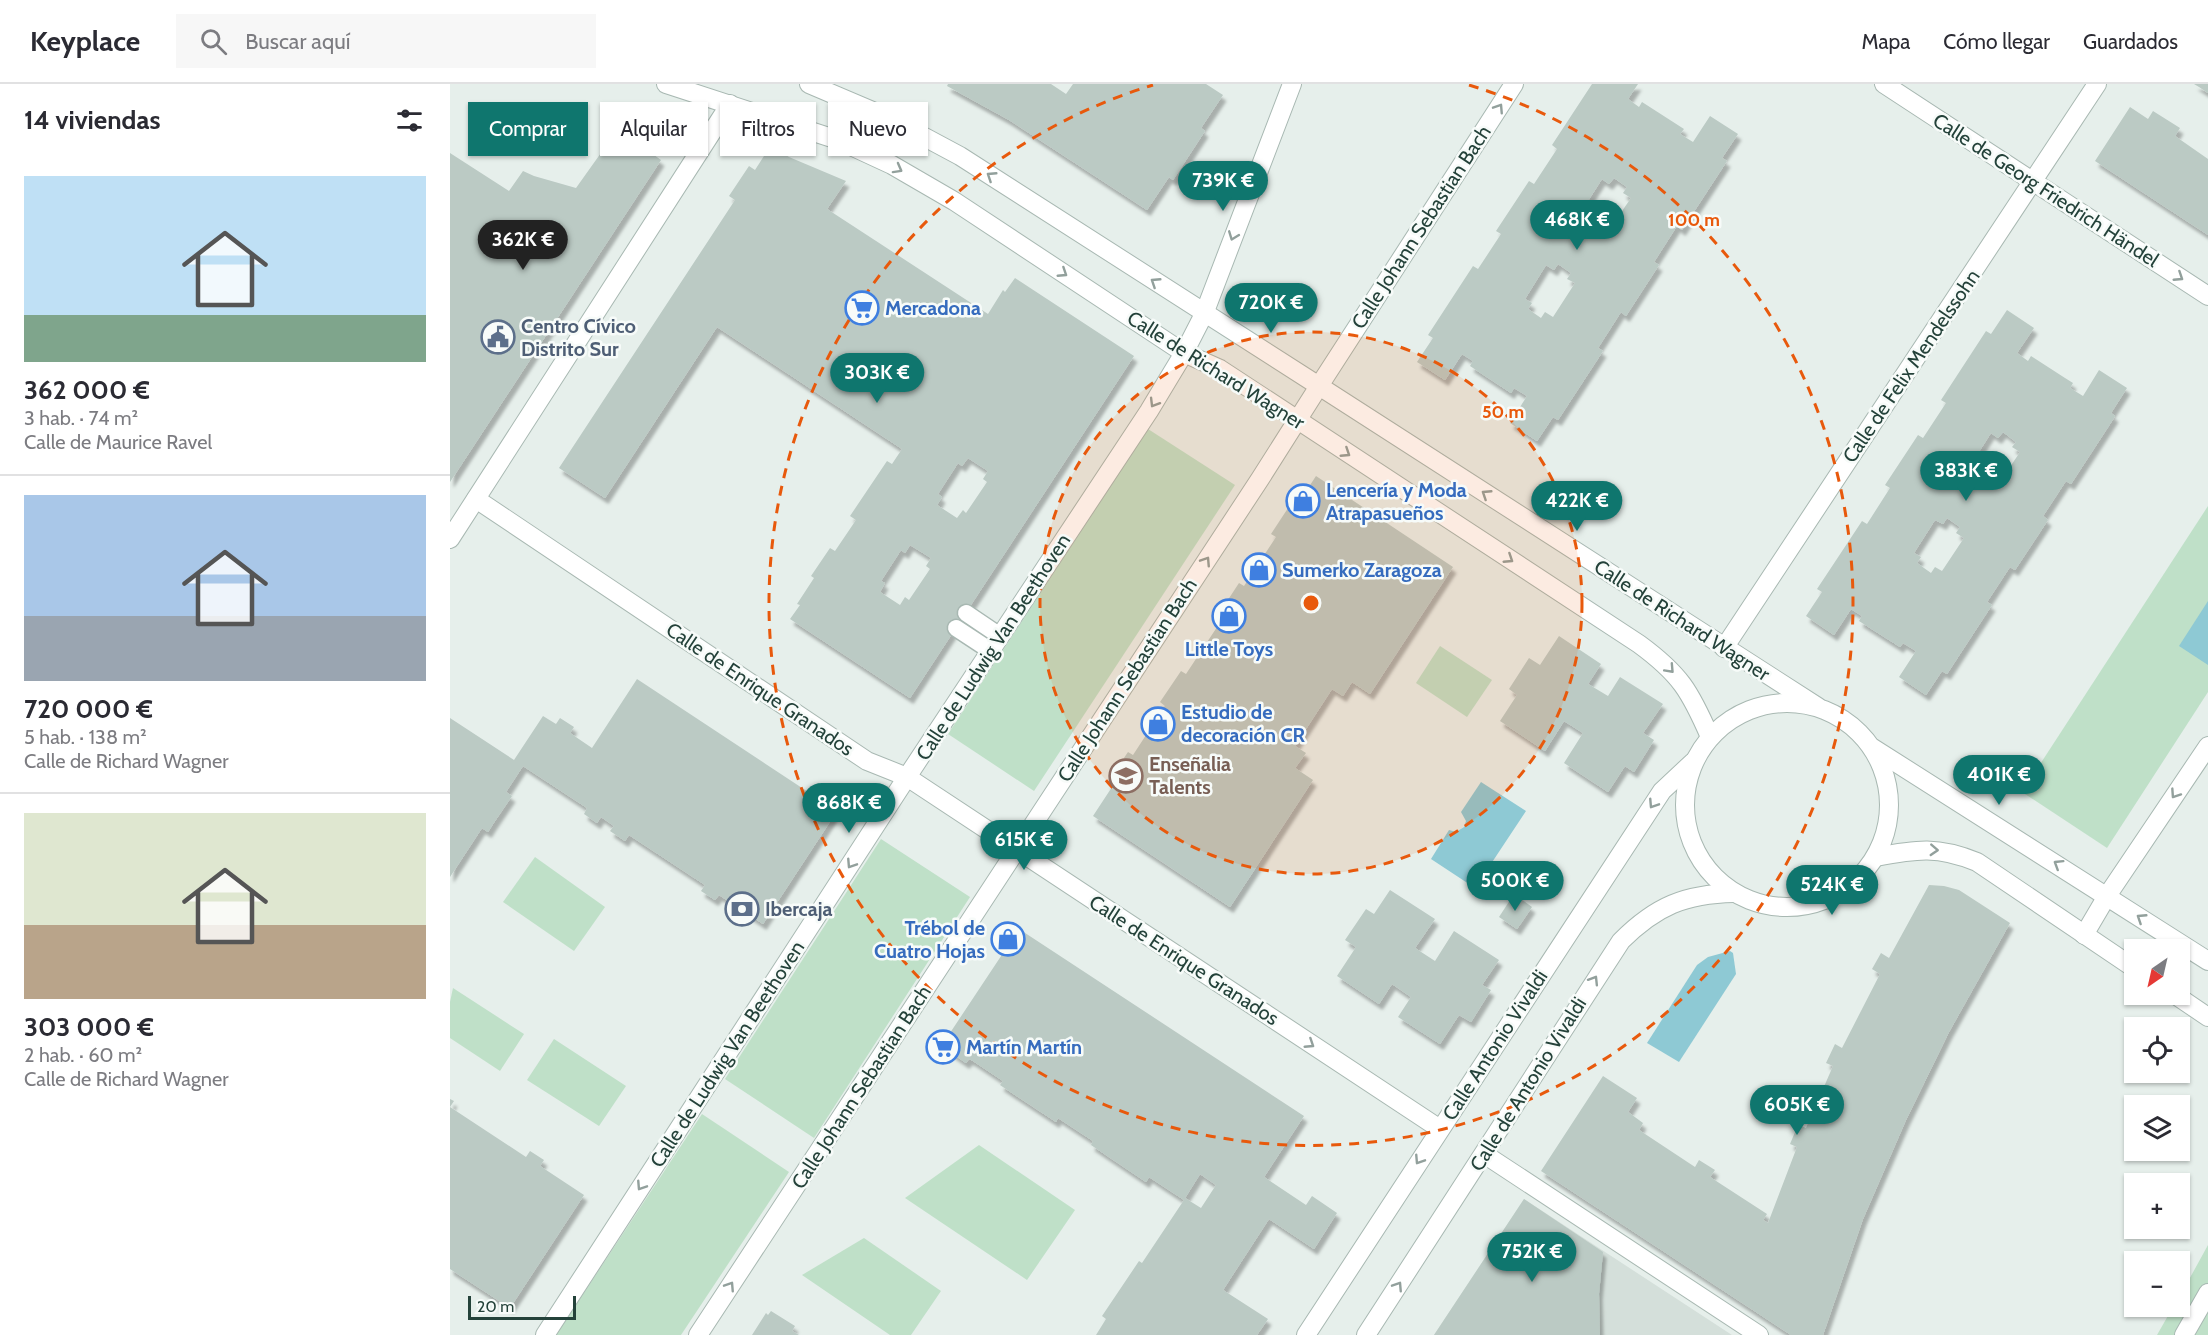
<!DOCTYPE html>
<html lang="es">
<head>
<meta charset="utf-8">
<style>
  :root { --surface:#fff; --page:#f7f7f7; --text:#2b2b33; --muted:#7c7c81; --line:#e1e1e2; --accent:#0f766e }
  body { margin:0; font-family:Cabin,sans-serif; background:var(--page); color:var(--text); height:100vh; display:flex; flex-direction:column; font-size:22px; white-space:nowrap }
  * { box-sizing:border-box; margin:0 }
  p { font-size:20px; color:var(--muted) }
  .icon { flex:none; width:33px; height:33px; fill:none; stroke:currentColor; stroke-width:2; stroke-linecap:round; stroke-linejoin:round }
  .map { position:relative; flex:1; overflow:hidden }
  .sheet { display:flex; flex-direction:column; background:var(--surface); width:450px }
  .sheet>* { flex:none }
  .hud { position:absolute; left:18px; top:18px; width:570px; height:54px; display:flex; gap:12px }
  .needle { width:39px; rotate:214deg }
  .controls { position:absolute; left:1674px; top:855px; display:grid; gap:12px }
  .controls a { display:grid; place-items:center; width:66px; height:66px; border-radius:0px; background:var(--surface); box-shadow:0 2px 4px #0004; font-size:30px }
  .scale { position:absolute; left:18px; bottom:15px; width:108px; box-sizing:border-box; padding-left:6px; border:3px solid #24423a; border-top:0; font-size:16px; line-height:21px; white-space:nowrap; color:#24423a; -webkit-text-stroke:4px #f7fbf9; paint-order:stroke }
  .price { position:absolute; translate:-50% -51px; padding:0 14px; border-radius:21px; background:var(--accent); color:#fff; font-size:20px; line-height:39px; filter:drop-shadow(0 2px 3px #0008) }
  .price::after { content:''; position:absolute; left:50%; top:36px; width:18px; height:14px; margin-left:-9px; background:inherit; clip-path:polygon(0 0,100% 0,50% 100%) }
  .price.on { background:#222; color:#fff }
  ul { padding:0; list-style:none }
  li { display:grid; align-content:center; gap:12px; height:318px; padding:0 24px }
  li+li { border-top:2px solid var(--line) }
  li span { display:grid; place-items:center; height:186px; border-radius:0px; color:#555 }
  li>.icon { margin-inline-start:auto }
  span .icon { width:108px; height:108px; fill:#fffc; stroke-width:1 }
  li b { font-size:26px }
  h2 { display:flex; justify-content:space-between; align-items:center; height:72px; padding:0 24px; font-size:26px }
  .tag { padding:0 21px; border-radius:0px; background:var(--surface); box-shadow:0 2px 4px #0004; font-size:21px; line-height:54px }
  .tag.on { background:var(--accent); color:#fff }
  header { display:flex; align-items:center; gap:36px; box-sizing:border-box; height:84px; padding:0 30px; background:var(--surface); border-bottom:2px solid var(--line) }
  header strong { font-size:28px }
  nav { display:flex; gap:33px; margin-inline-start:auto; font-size:21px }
  .search { width:420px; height:54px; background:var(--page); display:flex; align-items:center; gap:15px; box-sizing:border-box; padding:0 21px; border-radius:0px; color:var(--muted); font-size:22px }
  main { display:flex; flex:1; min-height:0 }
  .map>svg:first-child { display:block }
</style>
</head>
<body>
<header>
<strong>Keyplace</strong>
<div class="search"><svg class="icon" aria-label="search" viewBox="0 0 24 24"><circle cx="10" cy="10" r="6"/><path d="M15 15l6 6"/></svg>Buscar aquí</div>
<nav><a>Mapa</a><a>Cómo llegar</a><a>Guardados</a></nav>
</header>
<main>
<section class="sheet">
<h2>14 viviendas<svg class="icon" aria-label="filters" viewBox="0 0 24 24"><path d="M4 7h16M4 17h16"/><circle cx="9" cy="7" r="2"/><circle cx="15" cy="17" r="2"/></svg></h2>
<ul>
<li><span style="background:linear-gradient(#bfe0f5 75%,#7fa58c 0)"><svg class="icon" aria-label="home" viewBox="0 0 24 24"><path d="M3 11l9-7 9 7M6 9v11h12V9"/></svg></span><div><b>362 000 €</b><p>3 hab. · 74 m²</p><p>Calle de Maurice Ravel</p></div></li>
<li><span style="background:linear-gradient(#a9c7e8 65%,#9aa5b1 0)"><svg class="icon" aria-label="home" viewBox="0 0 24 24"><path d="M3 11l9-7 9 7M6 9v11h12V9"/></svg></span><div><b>720 000 €</b><p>5 hab. · 138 m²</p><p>Calle de Richard Wagner</p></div></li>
<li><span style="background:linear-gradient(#dfe7d0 60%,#b9a48a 0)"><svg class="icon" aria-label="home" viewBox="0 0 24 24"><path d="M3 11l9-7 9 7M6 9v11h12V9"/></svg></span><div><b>303 000 €</b><p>2 hab. · 60 m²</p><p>Calle de Richard Wagner</p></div></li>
</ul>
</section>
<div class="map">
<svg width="1758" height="1251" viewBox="0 0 1758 1251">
  <defs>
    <filter id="shadow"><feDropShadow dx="3.5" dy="6" stdDeviation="1.5" flood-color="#0004"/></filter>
  </defs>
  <rect width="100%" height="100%" fill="#e6efeb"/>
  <!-- built -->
  <path fill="#d4dfda" d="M1074 1115 1282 1251H984Z"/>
  <!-- green -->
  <g fill="#bfe0c8">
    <path d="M698 345 785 401 584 707 498 650Z"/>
    <path d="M1758 422V608L1657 764 1572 708Z"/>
    <path d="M990 562 1042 596 1017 633 966 599Z"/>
    <path d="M431 755 520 813 364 1054 275 995Z"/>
    <path d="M85 773 155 823 124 867 53 818Z"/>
    <path d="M3 904 74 950 50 987 0 954V918Z"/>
    <path d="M104 955 176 1002 149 1042 77 996Z"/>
    <path d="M252 1030 339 1088 231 1251H106Z"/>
    <path d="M529 1061 625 1126 577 1196 455 1114Z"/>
    <path d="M414 1154 491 1207 461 1251H440L352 1191Z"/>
    <path d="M1758 1161V1251H1707L1723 1223 1730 1222V1212Z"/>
  </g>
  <!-- water -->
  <g fill="#8ec9d4">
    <path d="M1758 517V581L1729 562Z"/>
    <path d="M1031 698 1076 727 1025 804 981 775 999 746 1006 748 1014 743 1016 737 1011 728Z"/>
    <path d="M1280 867 1283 869 1286 890 1229 978 1197 959 1247 881 1258 873Z"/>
  </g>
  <!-- building -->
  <g fill="#bbcac4" fill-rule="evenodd" filter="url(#shadow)">
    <path d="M498 0H601L616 10 623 0H756L773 11 751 44 755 47 723 96 719 93 697 126 559 36 497 2Z"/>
    <path d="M1142 0H1188L1178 15 1189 23 1192 18 1234 45 1230 50 1243 58 1260 32 1288 50 1272 74 1277 77 1232 146 1227 142 1204 178 1209 181 1176 232 1171 228 1148 264 1153 267 1108 336 1103 333 1087 357 1060 339 1077 312 1064 304 1061 309 1020 282 1023 277 1012 270 995 296 967 278 983 254 978 251 1023 182 1028 185 1051 150 1046 147 1079 97 1084 100 1107 65 1102 61ZM1164 94 1177 103 1173 109 1181 114 1159 146 1152 142 1147 148 1134 139 1138 133 1131 128 1152 95 1159 100ZM1108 180 1121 189 1117 195 1125 199 1103 233 1095 228 1091 234 1078 225 1082 219 1075 215 1096 181 1104 186Z"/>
    <path d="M1744 0H1758V9L1749 3Z"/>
    <path d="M1680 23 1698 35 1703 27 1730 44 1725 52 1758 75V151L1645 77Z"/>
    <path d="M168 45 211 76 0 398V69L59 107 73 87 84 92 126 104Z"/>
    <path d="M321 61 339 73 396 97 377 125 538 230 553 206 555 208 565 194 684 272 460 614 340 535 350 521 347 520 364 494 361 492 380 464 385 467 406 436 400 432 437 377 442 380 452 365 267 243 155 414 109 384 285 116 279 112 299 82 305 86ZM518 374 538 387 533 395 537 398 516 429 513 426 507 434 487 421 492 413 488 410 508 379 512 382ZM460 461 481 474 476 482 480 485 459 516 455 513 450 521 430 508 435 499 431 497 451 466 455 469Z"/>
    <path d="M1557 226 1584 244 1567 269 1578 277 1581 272 1615 294 1623 299 1620 304 1633 312 1649 286 1677 304 1661 329 1665 332 1664 334 1621 400 1616 397 1593 432 1598 436 1565 486 1560 483 1537 518 1542 521 1497 590 1492 587 1476 611 1449 593 1466 567 1453 559 1450 563 1409 537 1412 532 1401 525 1384 551 1356 532 1372 508 1367 505 1412 437 1417 440 1440 404 1435 401 1468 351 1473 354 1496 319 1491 316 1536 247 1541 250ZM1553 348 1566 358 1562 363 1570 368 1548 401 1541 396 1536 403 1523 394 1527 387 1520 382 1541 349 1548 354ZM1497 434 1510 443 1506 449 1514 454 1492 487 1485 483 1481 489 1467 479 1471 473 1464 469 1485 436 1493 440Z"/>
    <path d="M866 392 1003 483 920 610 902 598 893 612 882 605 845 662 856 669 845 684 863 696 780 823 643 732 662 703 657 699 678 668 683 671 715 622 710 618 731 587 736 590 773 534 768 531 789 499 794 502 826 453 821 450 842 418 847 421Z"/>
    <path d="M1109 552 1151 580 1138 600 1158 612 1170 593 1213 620 1193 649 1204 656 1184 688 1175 682 1158 708 1114 679 1133 649 1114 637 1095 667 1050 637 1067 611 1059 605 1079 574 1090 581Z"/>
    <path d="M187 595 387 727 313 840 269 811 265 816 251 807 255 801 179 751 175 757 160 747 164 742 151 733 147 739 134 730 137 724 73 682 56 708 62 712 43 740 38 748 32 744 0 793V634L64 676 93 632 106 640 110 634 124 643 120 649 142 664Z"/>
    <path d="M1479 801 1494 802 1509 806 1560 839 1499 948 1456 1036 1413 1135 1373 1251H1341L1091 1087 1153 992 1187 1014 1178 1028 1193 1039 1189 1046 1245 1083 1249 1076 1265 1086 1260 1093 1317 1130 1313 1136 1318 1139 1347 1063 1340 1060 1348 1041 1356 1044 1383 982 1376 979 1385 960 1392 964 1430 890 1422 885 1431 869 1439 874Z"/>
    <path d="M940 806 985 835 965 864 985 877 1004 847 1049 876 1032 901 1041 906 1021 938 1009 931 990 960 948 933 961 913 942 900 929 920 887 892 906 863 895 856 916 825 924 830Z"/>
    <path d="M1064 810 1082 823 1067 845 1049 833Z"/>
    <path d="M569 845 854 1032 814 1093 856 1121 862 1112 887 1129 864 1165 819 1135 782 1192 773 1206 818 1235 807 1251H646L656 1235 652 1232 689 1177 692 1179 734 1116 699 1093 696 1098 641 1061 643 1057 608 1034 606 1038 550 1001 553 997 523 977 519 975 516 979 493 963 496 959 494 958ZM750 1090 766 1101 751 1124 735 1114Z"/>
    <path d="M0 1015 4 1017 0 1023 76 1073 80 1067 94 1076 90 1082 134 1111 60 1224 0 1185Z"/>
    <path d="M1074 1115 1153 1168 1149 1210 1150 1251H984Z"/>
    <path d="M321 1227 345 1242 342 1247 349 1251H302L316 1229 318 1231Z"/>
  </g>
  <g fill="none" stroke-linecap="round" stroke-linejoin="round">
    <defs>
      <g id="service">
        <path d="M516 529 550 552"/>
        <path d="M506 544 541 567"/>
      </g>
      <g id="pedestrian">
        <path d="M26 415 417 677 457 693"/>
        <path d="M0 455 280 20"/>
        <path d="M1034 1070 1309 1251"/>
        <path d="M1734 1251 1758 1209"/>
      </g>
      <g id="minor">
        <path d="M842 0 754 230 734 269 770 285 1189 560C1230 590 1240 607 1260 653"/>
        <path d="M1064 0 869 302 1368 623"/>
        <path d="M1434 0 1758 212"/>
        <path d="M1274 564 1647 0"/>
        <circle cx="1337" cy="721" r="102"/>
        <path d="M1423 664 1758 877"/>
        <path d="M457 693 990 1045"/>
        <path d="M1426 773C1467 765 1488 762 1527 778L1684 884"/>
        <path d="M1634 851 1657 812 1758 662"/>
        <path d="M1724 910 1758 933"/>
        <path d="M856 1251 1212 707 1243 678"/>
        <path d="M916 1251 1171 857C1206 822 1235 810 1284 809"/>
      </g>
      <g id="tertiary">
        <path d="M95 1251 457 693 699 327 734 269 504 117 442 81 388 56 216 0"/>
        <path d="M248 1251 810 395 869 302 510 72 439 34 359 0"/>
      </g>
    </defs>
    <!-- service casing -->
    <use href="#service" stroke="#a8b8b2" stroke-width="19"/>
    <!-- pedestrian casing -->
    <use href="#pedestrian" stroke="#a8b8b2" stroke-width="20"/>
    <!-- minor casing -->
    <use href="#minor" stroke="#a8b8b2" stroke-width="20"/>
    <!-- tertiary casing -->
    <use href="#tertiary" stroke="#a8b8b2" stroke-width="20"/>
    <!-- service -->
    <use href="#service" stroke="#fff" stroke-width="16"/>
    <!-- pedestrian -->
    <use href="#pedestrian" stroke="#fff" stroke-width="18"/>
    <!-- minor -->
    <use href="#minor" stroke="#fff" stroke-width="18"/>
    <!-- tertiary -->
    <use href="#tertiary" stroke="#fff" stroke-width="18"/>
  </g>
  <!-- one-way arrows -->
  <defs><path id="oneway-chevron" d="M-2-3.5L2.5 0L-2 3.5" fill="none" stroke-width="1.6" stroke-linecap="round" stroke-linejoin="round" transform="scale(1.5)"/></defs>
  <g stroke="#92a09c">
    <use href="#oneway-chevron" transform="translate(1049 24) rotate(-57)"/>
    <use href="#oneway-chevron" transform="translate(448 85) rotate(29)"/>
    <use href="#oneway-chevron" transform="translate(541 92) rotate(-147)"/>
    <use href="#oneway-chevron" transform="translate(783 152) rotate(111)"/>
    <use href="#oneway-chevron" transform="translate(613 189) rotate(33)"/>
    <use href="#oneway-chevron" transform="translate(1729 193) rotate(33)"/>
    <use href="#oneway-chevron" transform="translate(705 198) rotate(-147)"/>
    <use href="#oneway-chevron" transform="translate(704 319) rotate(121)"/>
    <use href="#oneway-chevron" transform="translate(896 369) rotate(33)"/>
    <use href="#oneway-chevron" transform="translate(1036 410) rotate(-147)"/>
    <use href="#oneway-chevron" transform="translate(1059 475) rotate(33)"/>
    <use href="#oneway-chevron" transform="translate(756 477) rotate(-57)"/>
    <use href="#oneway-chevron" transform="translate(1220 585) rotate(47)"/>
    <use href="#oneway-chevron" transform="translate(1725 710) rotate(124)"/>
    <use href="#oneway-chevron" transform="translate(1203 720) rotate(123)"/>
    <use href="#oneway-chevron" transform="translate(1484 766) rotate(3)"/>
    <use href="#oneway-chevron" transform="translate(401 780) rotate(123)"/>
    <use href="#oneway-chevron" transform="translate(1608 780) rotate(-148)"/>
    <use href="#oneway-chevron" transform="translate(1691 834) rotate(-147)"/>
    <use href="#oneway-chevron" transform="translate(1144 896) rotate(-58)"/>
    <use href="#oneway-chevron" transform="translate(860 960) rotate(33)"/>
    <use href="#oneway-chevron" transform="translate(969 1076) rotate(123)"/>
    <use href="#oneway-chevron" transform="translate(191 1102) rotate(123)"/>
    <use href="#oneway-chevron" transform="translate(280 1202) rotate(-57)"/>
    <use href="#oneway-chevron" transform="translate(948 1202) rotate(-57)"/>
  </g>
  <!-- distance rings -->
  <circle cx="861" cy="519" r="271" fill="#e8590c" fill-opacity=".12"/>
  <g fill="none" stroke="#e8590c" stroke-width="3" stroke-dasharray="10 8">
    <circle cx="861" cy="519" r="271"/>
    <path d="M1019 1A542 542 0 1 1 703 1"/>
  </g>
  <!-- icons -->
  <defs>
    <symbol id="supermarket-ring" viewBox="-11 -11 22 22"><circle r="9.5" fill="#f7fbf9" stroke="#3f7fe0" stroke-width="1.5"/><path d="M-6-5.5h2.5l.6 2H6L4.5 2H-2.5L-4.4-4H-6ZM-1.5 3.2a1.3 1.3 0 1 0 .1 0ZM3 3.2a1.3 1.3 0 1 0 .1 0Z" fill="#3f7fe0"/></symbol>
    <symbol id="civic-ring" viewBox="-11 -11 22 22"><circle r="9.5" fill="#f7fbf9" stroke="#5c6f8a" stroke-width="1.5"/><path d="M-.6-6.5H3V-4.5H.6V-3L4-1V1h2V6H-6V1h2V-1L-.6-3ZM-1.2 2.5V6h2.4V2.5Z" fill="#5c6f8a"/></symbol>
    <symbol id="shop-ring" viewBox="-11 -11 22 22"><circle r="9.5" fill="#f7fbf9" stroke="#3f7fe0" stroke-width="1.5"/><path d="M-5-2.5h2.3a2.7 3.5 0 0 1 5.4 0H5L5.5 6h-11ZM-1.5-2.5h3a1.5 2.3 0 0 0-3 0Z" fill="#3f7fe0"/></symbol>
    <symbol id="school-ring" viewBox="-11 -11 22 22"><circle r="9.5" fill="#f7fbf9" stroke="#8d6e63" stroke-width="1.5"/><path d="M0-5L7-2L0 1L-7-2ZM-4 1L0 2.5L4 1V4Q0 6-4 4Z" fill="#8d6e63"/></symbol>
    <symbol id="bank-ring" viewBox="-11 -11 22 22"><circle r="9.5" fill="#f7fbf9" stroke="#5c6f8a" stroke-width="1.5"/><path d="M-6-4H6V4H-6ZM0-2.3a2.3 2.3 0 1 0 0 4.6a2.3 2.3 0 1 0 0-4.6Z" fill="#5c6f8a"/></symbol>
  </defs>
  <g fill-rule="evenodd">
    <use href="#supermarket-ring" x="393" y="205" width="38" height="38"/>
    <use href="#civic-ring" x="29" y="234" width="38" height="38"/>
    <use href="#shop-ring" x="834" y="398" width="38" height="38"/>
    <use href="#shop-ring" x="790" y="467" width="38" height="38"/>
    <use href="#shop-ring" x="760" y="513" width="38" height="38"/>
    <use href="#shop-ring" x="689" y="621" width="38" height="38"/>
    <use href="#school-ring" x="657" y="673" width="38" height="38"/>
    <use href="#bank-ring" x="273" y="806" width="38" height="38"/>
    <use href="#shop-ring" x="539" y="836" width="38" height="38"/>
    <use href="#supermarket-ring" x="474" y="944" width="38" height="38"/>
  </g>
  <g text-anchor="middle" stroke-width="5" stroke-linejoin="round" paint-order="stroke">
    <!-- street labels -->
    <g font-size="20" fill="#24423a" stroke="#f7fbf9">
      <text transform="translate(1596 106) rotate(33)" y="7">Calle de Georg Friedrich Händel</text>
      <text transform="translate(971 143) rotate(-57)" y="7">Calle Johann Sebastian Bach</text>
      <text transform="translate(1461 282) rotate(-56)" y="7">Calle de Felix Mendelssohn</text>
      <text transform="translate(766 286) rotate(32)" y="7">Calle de Richard Wagner</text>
      <text transform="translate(1232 536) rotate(33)" y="7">Calle de Richard Wagner</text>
      <text transform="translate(543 563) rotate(-57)" y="7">Calle de Ludwig Van Beethoven</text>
      <text transform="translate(677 596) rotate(-57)" y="7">Calle Johann Sebastian Bach</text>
      <text transform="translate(310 605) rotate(34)" y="7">Calle de Enrique Granados</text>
      <text transform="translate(734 876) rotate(33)" y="7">Calle de Enrique Granados</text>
      <text transform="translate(1045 961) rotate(-57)" y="7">Calle Antonio Vivaldi</text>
      <text transform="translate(277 970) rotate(-57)" y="7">Calle de Ludwig Van Beethoven</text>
      <text transform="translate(1078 1000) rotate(-58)" y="7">Calle de Antonio Vivaldi</text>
      <text transform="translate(411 1003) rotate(-57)" y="7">Calle Johann Sebastian Bach</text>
    </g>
    <!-- shop labels -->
    <g font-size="20" font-weight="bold" fill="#366cbe" stroke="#f7fbf9" text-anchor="start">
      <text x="435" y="231">Mercadona</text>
      <text x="876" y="413">Lencería y Moda<tspan x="876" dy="23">Atrapasueños</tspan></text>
      <text x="832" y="493">Sumerko Zaragoza</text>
      <text x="779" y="572" text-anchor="middle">Little Toys</text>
      <text x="731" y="635">Estudio de<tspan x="731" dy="23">decoración CR</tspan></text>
      <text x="535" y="851" text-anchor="end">Trébol de<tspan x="535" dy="23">Cuatro Hojas</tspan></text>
      <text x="516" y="970">Martín Martín</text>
    </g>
    <!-- service labels -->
    <g font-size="20" font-weight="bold" fill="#4e5e75" stroke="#f7fbf9" text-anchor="start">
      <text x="71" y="249">Centro Cívico<tspan x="71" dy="23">Distrito Sur</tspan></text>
      <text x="315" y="832">Ibercaja</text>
    </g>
    <!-- education labels -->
    <g font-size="20" font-weight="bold" fill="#785e54" stroke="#f7fbf9" text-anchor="start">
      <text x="699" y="687">Enseñalia<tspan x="699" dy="23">Talents</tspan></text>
    </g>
  </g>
  <circle cx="861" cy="519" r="9" fill="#e8590c" stroke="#f7fbf9" stroke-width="3"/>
  <g font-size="18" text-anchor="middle" font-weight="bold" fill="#e8590c" stroke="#f7fbf9" stroke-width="5" stroke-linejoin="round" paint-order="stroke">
    <text x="1244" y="142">100 m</text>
    <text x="1053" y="334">50 m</text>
  </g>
</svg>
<div class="controls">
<a><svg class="needle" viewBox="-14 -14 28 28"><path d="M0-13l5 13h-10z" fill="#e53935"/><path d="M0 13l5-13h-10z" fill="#7c7c81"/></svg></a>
<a><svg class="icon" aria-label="locate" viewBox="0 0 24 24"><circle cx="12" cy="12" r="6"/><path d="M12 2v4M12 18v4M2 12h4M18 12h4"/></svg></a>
<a><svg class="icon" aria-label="layers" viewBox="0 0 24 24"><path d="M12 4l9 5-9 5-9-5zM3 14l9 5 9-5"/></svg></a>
<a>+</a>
<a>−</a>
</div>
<div class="scale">20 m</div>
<b class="price" style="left:773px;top:128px">739K €</b>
<b class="price" style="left:1127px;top:167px">468K €</b>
<b class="price on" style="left:73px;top:187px">362K €</b>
<b class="price" style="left:821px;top:250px">720K €</b>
<b class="price" style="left:427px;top:320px">303K €</b>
<b class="price" style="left:1516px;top:418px">383K €</b>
<b class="price" style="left:1127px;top:448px">422K €</b>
<b class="price" style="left:1549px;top:722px">401K €</b>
<b class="price" style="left:399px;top:750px">868K €</b>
<b class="price" style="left:574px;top:787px">615K €</b>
<b class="price" style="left:1065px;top:828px">500K €</b>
<b class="price" style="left:1382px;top:832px">524K €</b>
<b class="price" style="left:1347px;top:1052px">605K €</b>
<b class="price" style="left:1082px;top:1199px">752K €</b>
<div class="hud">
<a class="tag on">Comprar</a>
<a class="tag">Alquilar</a>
<a class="tag">Filtros</a>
<a class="tag">Nuevo</a>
</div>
</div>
</main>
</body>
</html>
